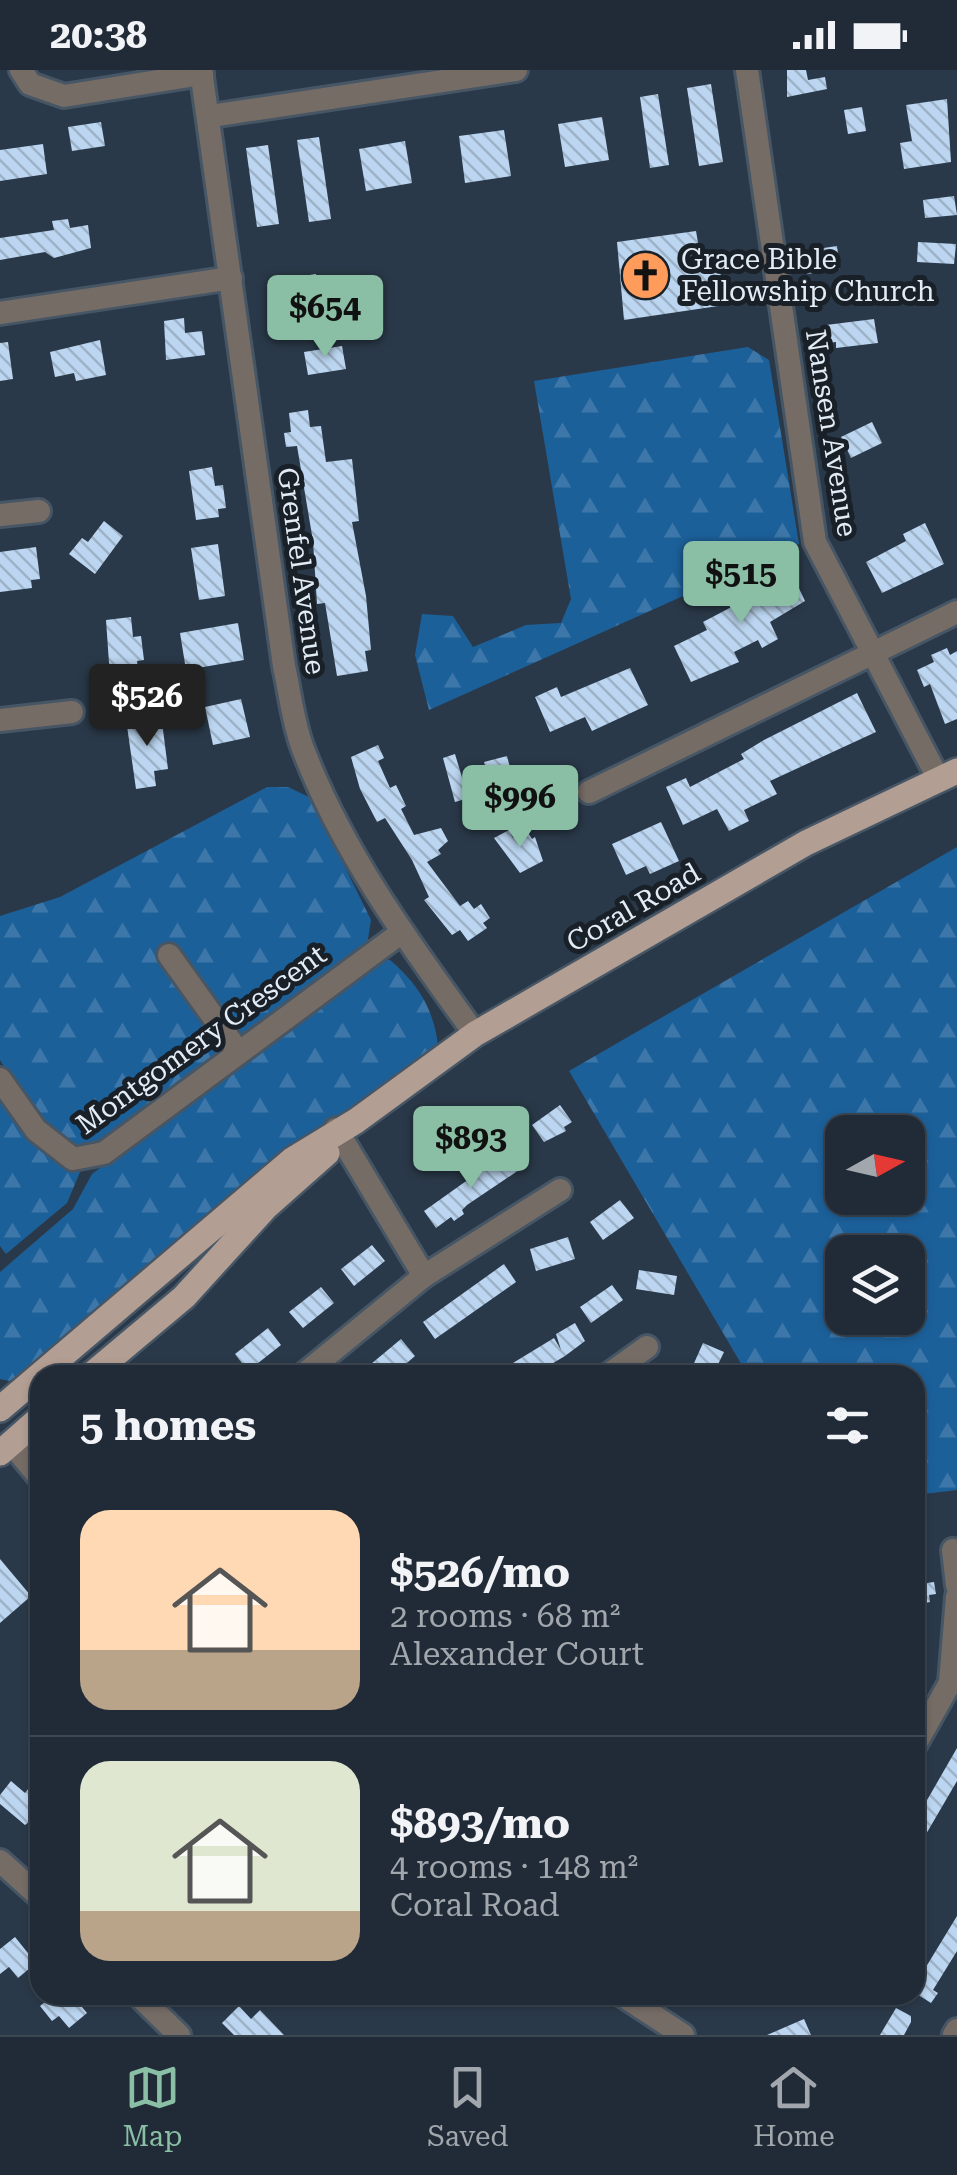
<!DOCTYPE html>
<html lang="en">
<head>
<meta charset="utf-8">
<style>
  :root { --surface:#202b37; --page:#28333f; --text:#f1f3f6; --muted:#a2a7ad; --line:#3d4752; --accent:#8abfa5 }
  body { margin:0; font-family:"Roboto Serif",serif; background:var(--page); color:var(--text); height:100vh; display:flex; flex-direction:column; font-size:38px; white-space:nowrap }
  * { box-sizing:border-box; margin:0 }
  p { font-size:32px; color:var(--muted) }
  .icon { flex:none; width:55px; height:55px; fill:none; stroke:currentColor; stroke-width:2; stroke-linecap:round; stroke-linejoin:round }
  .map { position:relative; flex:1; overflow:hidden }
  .drawer { position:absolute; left:30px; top:1295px; width:895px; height:640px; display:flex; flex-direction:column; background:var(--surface); border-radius:30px; box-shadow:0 2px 8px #0004,0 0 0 2px var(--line) }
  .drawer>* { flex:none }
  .needle { width:65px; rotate:82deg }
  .buttons { position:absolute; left:825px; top:1045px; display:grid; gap:20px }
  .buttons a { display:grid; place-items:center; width:100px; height:100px; border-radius:20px; background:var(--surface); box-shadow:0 2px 8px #0004,0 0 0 2px var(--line); font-size:50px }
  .price { position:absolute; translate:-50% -85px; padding:0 22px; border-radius:10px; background:var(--accent); color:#111; font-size:32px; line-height:65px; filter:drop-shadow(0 2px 5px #0008) }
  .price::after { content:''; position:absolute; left:50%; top:60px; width:30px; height:22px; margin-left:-15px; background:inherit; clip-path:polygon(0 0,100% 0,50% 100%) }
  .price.active { background:#222; color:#fff }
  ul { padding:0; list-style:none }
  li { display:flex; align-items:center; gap:30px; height:250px; padding:0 50px }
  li+li { border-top:2px solid var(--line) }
  li span { display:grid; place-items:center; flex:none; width:280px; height:200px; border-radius:30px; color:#555 }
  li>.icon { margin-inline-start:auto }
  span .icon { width:120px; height:120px; fill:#fffc; stroke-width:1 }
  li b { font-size:42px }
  h2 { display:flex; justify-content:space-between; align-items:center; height:120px; padding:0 50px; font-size:42px }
  .status { display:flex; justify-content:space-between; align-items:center; height:70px; padding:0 50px; background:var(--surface); direction:ltr }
  .status svg { height:28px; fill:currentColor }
  .menu { display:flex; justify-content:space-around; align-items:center; height:140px; border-top:2px solid var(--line); background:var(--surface); font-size:28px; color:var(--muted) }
  .menu a { display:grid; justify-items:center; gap:5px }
  .menu .active { color:var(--accent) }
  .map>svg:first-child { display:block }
</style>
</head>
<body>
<div class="status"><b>20:38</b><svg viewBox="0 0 49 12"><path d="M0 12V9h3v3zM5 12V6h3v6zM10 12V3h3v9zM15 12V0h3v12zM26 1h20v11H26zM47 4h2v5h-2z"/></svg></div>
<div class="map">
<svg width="957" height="1965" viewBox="0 0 957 1965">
  <defs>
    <pattern id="forest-firs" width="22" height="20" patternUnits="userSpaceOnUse" patternTransform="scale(2.5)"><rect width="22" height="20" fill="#1c609a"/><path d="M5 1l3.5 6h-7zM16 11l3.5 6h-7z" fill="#3d77a9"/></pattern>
    <pattern id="building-back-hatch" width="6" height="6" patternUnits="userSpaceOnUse" patternTransform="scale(2.5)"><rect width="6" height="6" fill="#bcd6f1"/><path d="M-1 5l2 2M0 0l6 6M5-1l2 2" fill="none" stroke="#9eb2c7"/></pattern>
  </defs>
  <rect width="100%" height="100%" fill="#2a3949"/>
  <!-- forest -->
  <g fill="url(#forest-firs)" fill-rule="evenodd">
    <path d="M748 277 769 290 799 474 429 640 415 585 422 544 453 546 473 577 526 555 561 553 571 529 534 311Z"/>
    <path d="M267 717H288L311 728 371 850 366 881 249 963 219 969 214 992 103 1080 81 1083 38 1053 0 990V846L60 827Z"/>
    <path d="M957 777V1420L915 1425V1305H743L746 1302 569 1001ZM842 1062H908V1128H842ZM842 1182H908V1248H842Z"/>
    <path d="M375 890H390C418 914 434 939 438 976L34 1299 9 1311 0 1309V1202L73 1139 92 1104Z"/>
    <path d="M0 1022 65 1095 80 1102 67 1133 6 1184 0 1176Z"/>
  </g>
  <!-- building -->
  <g fill="url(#building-back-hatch)">
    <path d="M787 0H806L808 10 825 7 827 19 787 27Z"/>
    <path d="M711 14 723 92 699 96 687 18Z"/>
    <path d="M658 24 669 95 650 98 640 27Z"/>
    <path d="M947 29 951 92 904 99 900 73 912 71 906 35Z"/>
    <path d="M862 37 866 61 848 64 844 40Z"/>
    <path d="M602 47 609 90 565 97 558 54Z"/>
    <path d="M101 52 105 76 72 81 68 57Z"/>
    <path d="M504 60 511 106 465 113 459 66Z"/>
    <path d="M319 67 331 149 309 152 297 70Z"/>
    <path d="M405 71 412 113 366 121 359 79Z"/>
    <path d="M43 74 47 104 0 111V80Z"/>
    <path d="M268 75 279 154 257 157 246 78Z"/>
    <path d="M954 126 957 145 925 148 923 130Z"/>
    <path d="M68 149 70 158 88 155 91 178 54 188 45 182 0 190V168L54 160 52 151Z"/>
    <path d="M696 161 703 202 720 200 725 235 624 250 617 172Z"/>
    <path d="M918 172 956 174 954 194 917 192Z"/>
    <path d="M837 176 840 199 807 204 804 181Z"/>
    <path d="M316 204 319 227 299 230 302 250 282 252 276 210Z"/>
    <path d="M184 248 185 263 202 261 205 285 166 290 164 251Z"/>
    <path d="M874 249 878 273 836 278V272L828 273 826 255Z"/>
    <path d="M100 270 106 305 76 311 74 303 55 307 50 282Z"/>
    <path d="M8 272 13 309 0 311V273Z"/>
    <path d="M342 276 346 299 308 305 304 282Z"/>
    <path d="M308 340 310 357 321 356 326 392 352 389 359 451 352 452 366 526 371 580 365 581 368 601 337 606 325 533 317 534 313 471 297 376 286 377 284 363 291 362 289 343Z"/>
    <path d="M872 352 882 373 851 388 841 367Z"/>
    <path d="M212 397 215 416 223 415 226 438 218 439 219 447 196 450 189 401Z"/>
    <path d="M104 451 123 466 95 504 69 484 82 468 88 472Z"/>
    <path d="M925 453 944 494 882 523 866 492 906 471 903 464Z"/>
    <path d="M218 474 225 526 199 530 191 478Z"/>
    <path d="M36 477 40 509 31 510 32 518 0 522V482Z"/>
    <path d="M787 493 805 531 770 552 778 569 762 578 758 570 734 582 739 592 691 612 674 576 707 560 703 552 739 533 737 529 769 512 765 504Z"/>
    <path d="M131 547 133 567 141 566 144 590 137 591 139 607 120 609 119 598 113 599 109 593 106 550Z"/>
    <path d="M238 553 244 590 186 600 180 563Z"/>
    <path d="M947 578 950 585 957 581V649L945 654 930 614 924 617 917 600 934 592 931 585Z"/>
    <path d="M630 598 648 635 592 661 585 647 550 662 535 627 557 617 561 627Z"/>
    <path d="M857 623 876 662 770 711 777 724 744 740 749 751 729 761 717 739 683 755 666 717 686 708 690 717 744 689 741 684 764 670Z"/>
    <path d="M241 629 250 667 213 675 205 637Z"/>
    <path d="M161 644 168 699 154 701 156 716 136 719 126 649Z"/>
    <path d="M378 675 384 688 378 691 390 718 396 715 406 736 401 739 414 765 441 758 448 771 438 780 441 784 427 792 460 836 468 831 474 839 481 834 490 848 483 853 487 858 468 871 460 860 452 865 424 830 429 827 412 790 385 748 377 752 360 719 351 687Z"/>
    <path d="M455 684 464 714 488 708 484 692 507 686 512 705 518 704 522 717 528 715 533 732 497 742 493 727 487 728 486 723 455 732 443 688Z"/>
    <path d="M661 752 679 791 650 804 646 796 626 805 612 774Z"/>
    <path d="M509 760 513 768 527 761 532 769 535 767 543 791 520 803 494 768Z"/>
    <path d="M560 1035 572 1052 564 1057 566 1061 544 1072 532 1055Z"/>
    <path d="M507 1082 519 1100 467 1135 462 1140 464 1144 454 1151 451 1147 436 1158 424 1141Z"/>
    <path d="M620 1130 634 1148 603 1170 590 1152Z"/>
    <path d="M568 1167 575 1189 536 1201 530 1179Z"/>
    <path d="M372 1175 385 1191 354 1216 341 1199Z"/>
    <path d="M504 1194 516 1212 435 1269 423 1252Z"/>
    <path d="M639 1200 677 1206 674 1225 636 1219Z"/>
    <path d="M612 1215 623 1230 591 1253 580 1237Z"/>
    <path d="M321 1217 334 1233 303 1258 289 1242Z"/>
    <path d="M575 1253 585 1271 565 1286 533 1305H493L554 1268 561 1280 556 1264Z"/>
    <path d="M268 1258 281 1275 248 1301 235 1284Z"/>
    <path d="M401 1269 415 1286 401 1298 408 1305H380L371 1294Z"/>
    <path d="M703 1273 724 1282 713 1305 691 1300Z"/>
    <path d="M923 1487 927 1513 934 1512 936 1524 929 1525 930 1532 915 1535V1488Z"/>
    <path d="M0 1489 31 1526 0 1553Z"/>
    <path d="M957 1678V1711L915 1783V1751Z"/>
    <path d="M40 1704V1743L25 1755 0 1734V1725L11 1711 25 1723Z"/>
    <path d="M957 1846V1881L933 1920 938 1923 931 1933 915 1923V1915Z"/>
    <path d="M15 1867 36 1893 18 1908 9 1897 0 1904V1879Z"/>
    <path d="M54 1925H72L87 1943 69 1958 59 1946 52 1951 40 1936Z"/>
    <path d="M239 1936 251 1949 260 1940 284 1965H234L222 1953Z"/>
    <path d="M896 1938 911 1946V1952L904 1965H880Z"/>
    <path d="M804 1949 811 1965H767Z"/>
  </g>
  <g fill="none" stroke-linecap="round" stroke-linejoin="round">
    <defs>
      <g id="minor">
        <path d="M21 0 30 14 64 26 202 4"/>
        <path d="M201 0 284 596C290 623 293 653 303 679 343 784 410 874 475 964"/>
        <path d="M747 0 815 472 939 710"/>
        <path d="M211 46 516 0"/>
        <path d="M0 243 231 208"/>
        <path d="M0 445 39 441"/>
        <path d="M0 650 72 642"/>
        <path d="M589 722 957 542"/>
        <path d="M169 885 237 980"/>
        <path d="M0 1009 36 1060 73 1089 104 1083 402 862"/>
        <path d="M336 1059 424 1206"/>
        <path d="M303 1305 424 1206 560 1120"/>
        <path d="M608 1305 647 1277"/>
        <path d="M11 1373 40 1408"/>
        <path d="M953 1480 957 1515"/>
        <path d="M915 1675 950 1613 957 1527"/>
        <path d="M0 1791 40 1827"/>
        <path d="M138 1925 179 1965"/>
        <path d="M622 1925 683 1965"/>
        <path d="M954 1965 957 1960"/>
      </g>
      <g id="major">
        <path d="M91 1305 184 1227 265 1138 327 1083"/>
        <path d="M0 1339 292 1090 356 1051 475 964 806 773 957 701"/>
        <path d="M0 1383 40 1348"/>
      </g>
    </defs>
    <!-- minor casing -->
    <use href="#minor" stroke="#475665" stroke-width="28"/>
    <!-- major casing -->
    <use href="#major" stroke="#475665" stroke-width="30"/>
    <!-- minor -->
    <use href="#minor" stroke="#766c66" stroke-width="22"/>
    <!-- major -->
    <use href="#major" stroke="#b39e93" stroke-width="25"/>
  </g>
  <!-- icons -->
  <defs>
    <symbol id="church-disc" viewBox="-11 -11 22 22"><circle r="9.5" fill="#ff9b5b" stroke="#192027"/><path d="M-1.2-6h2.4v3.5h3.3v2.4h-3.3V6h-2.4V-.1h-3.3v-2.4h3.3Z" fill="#111"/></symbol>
  </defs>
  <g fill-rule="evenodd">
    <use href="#church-disc" x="618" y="178" width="55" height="55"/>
  </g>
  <g text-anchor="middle" stroke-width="10" stroke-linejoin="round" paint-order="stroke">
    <!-- poi labels -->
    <g font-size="28" fill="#e2ecf6" stroke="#192027" text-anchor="start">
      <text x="681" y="199">Grace Bible<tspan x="681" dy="32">Fellowship Church</tspan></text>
    </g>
    <!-- street labels -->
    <g font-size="28" fill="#e2ecf6" stroke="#192027">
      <text transform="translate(832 363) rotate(81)" y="10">Nansen Avenue</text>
      <text transform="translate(302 501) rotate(82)" y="10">Grenfel Avenue</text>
      <text transform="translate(633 837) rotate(-30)" y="10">Coral Road</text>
      <text transform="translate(201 969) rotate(-36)" y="10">Montgomery Crescent</text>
    </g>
  </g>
</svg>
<div class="buttons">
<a><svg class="needle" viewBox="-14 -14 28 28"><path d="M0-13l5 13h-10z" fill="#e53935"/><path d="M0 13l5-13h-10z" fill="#a2a7ad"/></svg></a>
<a><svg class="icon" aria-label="layers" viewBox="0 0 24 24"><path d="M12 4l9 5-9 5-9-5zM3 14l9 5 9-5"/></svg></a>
</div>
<b class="price" style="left:325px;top:290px">$654</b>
<b class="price" style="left:741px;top:556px">$515</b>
<b class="price active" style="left:147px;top:679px">$526</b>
<b class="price" style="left:520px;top:780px">$996</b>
<b class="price" style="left:471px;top:1121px">$893</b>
<section class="drawer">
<h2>5 homes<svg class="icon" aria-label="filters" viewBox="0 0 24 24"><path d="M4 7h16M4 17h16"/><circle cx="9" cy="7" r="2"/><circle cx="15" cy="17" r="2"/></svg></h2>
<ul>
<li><span style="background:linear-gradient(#ffd9b3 70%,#b9a48a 0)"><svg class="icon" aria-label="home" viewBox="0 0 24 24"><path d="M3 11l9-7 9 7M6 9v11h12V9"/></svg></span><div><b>$526/mo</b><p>2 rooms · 68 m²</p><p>Alexander Court</p></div></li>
<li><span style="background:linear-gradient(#dfe7d0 75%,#b9a48a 0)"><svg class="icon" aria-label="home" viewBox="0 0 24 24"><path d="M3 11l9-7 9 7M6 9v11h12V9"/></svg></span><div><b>$893/mo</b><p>4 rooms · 148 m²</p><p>Coral Road</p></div></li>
</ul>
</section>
</div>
<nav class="menu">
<a class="active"><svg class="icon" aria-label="map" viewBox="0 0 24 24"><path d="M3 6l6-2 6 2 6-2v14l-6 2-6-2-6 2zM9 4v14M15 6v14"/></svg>Map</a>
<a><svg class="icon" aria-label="saved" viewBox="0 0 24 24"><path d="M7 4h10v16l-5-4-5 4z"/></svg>Saved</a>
<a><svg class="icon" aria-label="home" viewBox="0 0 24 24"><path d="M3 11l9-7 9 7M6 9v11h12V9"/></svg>Home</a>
</nav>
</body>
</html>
